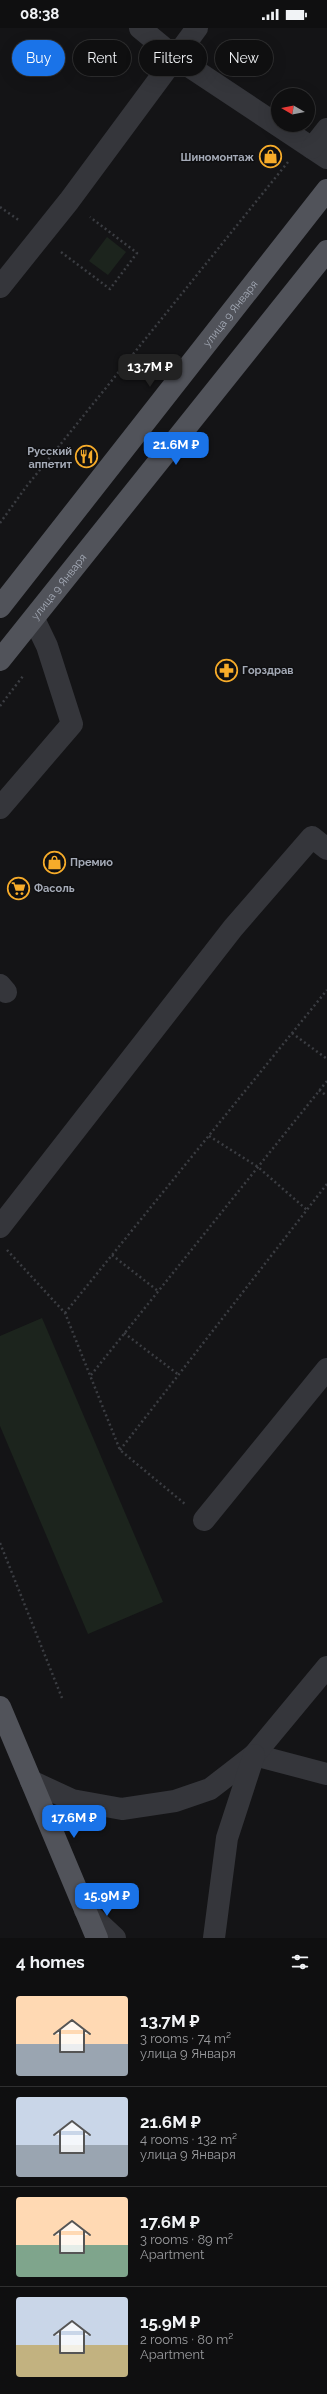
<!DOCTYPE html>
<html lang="en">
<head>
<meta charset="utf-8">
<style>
  :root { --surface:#0f0f10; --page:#181819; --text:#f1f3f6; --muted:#9b9c9f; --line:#2f2f30; --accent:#1a73e8 }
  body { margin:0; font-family:Raleway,sans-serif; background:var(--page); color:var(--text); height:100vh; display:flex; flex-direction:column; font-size:15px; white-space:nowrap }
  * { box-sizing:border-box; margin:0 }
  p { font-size:13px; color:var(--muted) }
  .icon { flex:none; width:22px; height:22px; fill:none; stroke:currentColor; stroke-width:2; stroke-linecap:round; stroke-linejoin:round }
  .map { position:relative; height:1910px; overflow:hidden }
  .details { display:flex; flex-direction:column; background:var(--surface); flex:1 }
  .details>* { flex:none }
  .guide { position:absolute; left:12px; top:12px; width:303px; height:36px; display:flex; gap:8px }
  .needle { width:26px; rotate:279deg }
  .tools { position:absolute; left:271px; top:60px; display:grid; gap:8px }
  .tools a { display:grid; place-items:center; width:44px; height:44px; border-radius:50%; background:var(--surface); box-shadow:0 4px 16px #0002,0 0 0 1px var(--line); font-size:20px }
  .price { position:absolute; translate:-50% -34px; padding:0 9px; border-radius:8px; background:var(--accent); color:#fff; font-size:13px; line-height:26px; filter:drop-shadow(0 1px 2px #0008) }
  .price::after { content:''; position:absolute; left:50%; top:24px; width:12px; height:9px; margin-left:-6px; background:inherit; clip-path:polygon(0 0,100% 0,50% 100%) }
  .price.selected { background:#222; color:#fff }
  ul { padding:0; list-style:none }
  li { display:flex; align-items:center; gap:12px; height:100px; padding:0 16px }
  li+li { border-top:1px solid var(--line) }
  li span { display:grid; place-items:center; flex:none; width:112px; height:80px; border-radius:4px; color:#555 }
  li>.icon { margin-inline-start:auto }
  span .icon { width:48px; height:48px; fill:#fffc; stroke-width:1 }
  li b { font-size:17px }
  h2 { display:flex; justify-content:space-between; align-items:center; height:48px; padding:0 16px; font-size:17px }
  .pill { padding:0 14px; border-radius:18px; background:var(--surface); box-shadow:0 4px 16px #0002,0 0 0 1px var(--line); font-size:14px; line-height:36px }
  .pill.selected { background:var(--accent); color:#fff }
  .status { display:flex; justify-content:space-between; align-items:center; height:28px; padding:0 20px; background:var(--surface); direction:ltr }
  .status svg { height:11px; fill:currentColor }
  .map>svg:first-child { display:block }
</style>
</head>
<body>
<div class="status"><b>08:38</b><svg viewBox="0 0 49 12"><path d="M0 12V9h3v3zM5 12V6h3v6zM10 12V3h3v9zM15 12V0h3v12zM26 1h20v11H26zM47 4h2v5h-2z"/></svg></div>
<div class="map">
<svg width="327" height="1910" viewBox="0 0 327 1910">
  <rect width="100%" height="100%" fill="#141416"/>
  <!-- green -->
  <g fill="#1c241d">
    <path d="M107 209 126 224 108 247 89 233Z"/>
    <path d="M42 1290 163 1574 88 1606 0 1398V1308Z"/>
  </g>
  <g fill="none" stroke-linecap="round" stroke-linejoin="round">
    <!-- path -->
    <g stroke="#3b3d42" stroke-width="2.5" stroke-dasharray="2 3" stroke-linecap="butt">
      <path d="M0 179 20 193"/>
      <path d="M61 224 110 261 137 225 90 189"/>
      <path d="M0 495 26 459 288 134"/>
      <path d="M0 678 23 648"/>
      <path d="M292 1005 327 1031"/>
      <path d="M319 1062 327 1068"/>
      <path d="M209 1108 258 1139 307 1182"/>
      <path d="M7 1222 65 1285 120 1422 185 1476"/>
      <path d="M112 1227 158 1263"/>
      <path d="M65 1285 327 962"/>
      <path d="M124 1305 179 1347"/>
      <path d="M91 1347 327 1053"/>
      <path d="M120 1422 327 1156"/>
      <path d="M0 1515 62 1670"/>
    </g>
    <!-- minor -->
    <g stroke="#35363b" stroke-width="22">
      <path d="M140 0 175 29 327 130"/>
      <path d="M312 120 327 101"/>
      <path d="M0 259 69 173 197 0"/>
      <path d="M0 780 72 696 47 618 34 591"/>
      <path d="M0 957 6 964"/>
      <path d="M0 1199 233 900 312 809 327 821"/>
      <path d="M204 1492 327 1341"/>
      <path d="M254 1727 327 1746"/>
      <path d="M31 1753 72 1772 122 1781 175 1773 210 1761 254 1727 327 1639"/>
      <path d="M85 1882 115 1910"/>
      <path d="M214 1910 227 1810 254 1727"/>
    </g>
    <!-- major -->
    <g stroke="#51535a" stroke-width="22">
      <path id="s1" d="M0 579 327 162"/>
      <path id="s2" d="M0 632 327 223"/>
      <path d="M0 1679 97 1910"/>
    </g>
  </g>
  <!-- icons -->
  <defs>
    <symbol id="shop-ring" viewBox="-11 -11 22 22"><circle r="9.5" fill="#0f0f11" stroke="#f7ac2a" stroke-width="1.5"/><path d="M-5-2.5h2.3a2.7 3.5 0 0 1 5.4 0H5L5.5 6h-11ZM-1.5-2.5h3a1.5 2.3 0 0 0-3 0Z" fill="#f7ac2a"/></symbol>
    <symbol id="restaurant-ring" viewBox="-11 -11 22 22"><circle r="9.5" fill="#0f0f11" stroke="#f7ac2a" stroke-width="1.5"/><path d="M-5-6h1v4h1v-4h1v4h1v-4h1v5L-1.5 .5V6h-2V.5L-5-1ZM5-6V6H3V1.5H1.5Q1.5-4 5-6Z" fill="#f7ac2a"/></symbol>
    <symbol id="pharmacy-ring" viewBox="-11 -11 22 22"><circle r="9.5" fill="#0f0f11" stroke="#f7ac2a" stroke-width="1.5"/><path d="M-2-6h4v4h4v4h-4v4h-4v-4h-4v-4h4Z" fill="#f7ac2a"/></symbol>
    <symbol id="supermarket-ring" viewBox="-11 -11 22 22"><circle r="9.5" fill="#0f0f11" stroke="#f7ac2a" stroke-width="1.5"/><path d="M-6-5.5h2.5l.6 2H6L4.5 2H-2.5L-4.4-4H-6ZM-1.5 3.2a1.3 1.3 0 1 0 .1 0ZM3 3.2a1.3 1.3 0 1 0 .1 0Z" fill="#f7ac2a"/></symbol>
  </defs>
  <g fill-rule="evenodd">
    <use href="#shop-ring" x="258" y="116" width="25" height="25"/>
    <use href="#restaurant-ring" x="74" y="416" width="25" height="25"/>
    <use href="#pharmacy-ring" x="214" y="630" width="25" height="25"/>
    <use href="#shop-ring" x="42" y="822" width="25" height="25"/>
    <use href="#supermarket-ring" x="6" y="848" width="25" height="25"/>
  </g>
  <g text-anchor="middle" stroke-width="3" stroke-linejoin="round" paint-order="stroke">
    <!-- poi labels -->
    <g font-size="11" font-weight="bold" fill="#a5abb7" stroke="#0f0f11" text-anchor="start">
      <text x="254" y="133" text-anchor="end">Шиномонтаж</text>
      <text x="72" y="427" text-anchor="end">Русский<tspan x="72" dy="13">аппетит</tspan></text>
      <text x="242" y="646">Горздрав</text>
      <text x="70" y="838">Премио</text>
      <text x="34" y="864">Фасоль</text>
    </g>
    <!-- street labels -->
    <g font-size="11" fill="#a5abb7" stroke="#0f0f11">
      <text dy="4" stroke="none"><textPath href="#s1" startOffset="373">улица 9 Января</textPath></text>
      <text dy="4" stroke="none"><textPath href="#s2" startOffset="94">улица 9 Января</textPath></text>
    </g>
  </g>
</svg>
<div class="tools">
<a><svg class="needle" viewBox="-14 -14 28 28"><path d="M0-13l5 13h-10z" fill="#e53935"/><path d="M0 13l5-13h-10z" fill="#9b9c9f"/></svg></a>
</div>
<b class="price selected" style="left:150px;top:360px">13.7M ₽</b>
<b class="price" style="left:176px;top:438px">21.6M ₽</b>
<b class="price" style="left:74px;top:1811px">17.6M ₽</b>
<b class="price" style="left:107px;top:1889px">15.9M ₽</b>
<div class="guide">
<a class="pill selected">Buy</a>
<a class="pill">Rent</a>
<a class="pill">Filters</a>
<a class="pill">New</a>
</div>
</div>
<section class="details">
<h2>4 homes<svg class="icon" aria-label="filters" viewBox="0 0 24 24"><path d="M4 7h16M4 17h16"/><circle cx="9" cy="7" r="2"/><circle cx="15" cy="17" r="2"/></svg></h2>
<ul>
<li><span style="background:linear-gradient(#ffd9b3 60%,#9aa5b1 0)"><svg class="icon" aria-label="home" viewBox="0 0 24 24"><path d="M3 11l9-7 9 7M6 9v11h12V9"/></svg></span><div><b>13.7M ₽</b><p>3 rooms · 74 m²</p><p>улица 9 Января</p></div></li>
<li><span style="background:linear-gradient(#c9d6e8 60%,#9aa5b1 0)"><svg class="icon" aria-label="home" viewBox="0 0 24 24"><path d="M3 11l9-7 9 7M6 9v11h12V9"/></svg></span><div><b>21.6M ₽</b><p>4 rooms · 132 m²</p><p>улица 9 Января</p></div></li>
<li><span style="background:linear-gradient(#ffd9b3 60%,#7fa58c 0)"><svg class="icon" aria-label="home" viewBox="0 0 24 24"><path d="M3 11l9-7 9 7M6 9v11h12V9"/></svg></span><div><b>17.6M ₽</b><p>3 rooms · 89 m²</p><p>Apartment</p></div></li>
<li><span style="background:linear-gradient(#c9d6e8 60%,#c2b280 0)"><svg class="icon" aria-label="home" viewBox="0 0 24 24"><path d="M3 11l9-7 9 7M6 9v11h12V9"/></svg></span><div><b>15.9M ₽</b><p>2 rooms · 80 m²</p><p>Apartment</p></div></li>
</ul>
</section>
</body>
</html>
